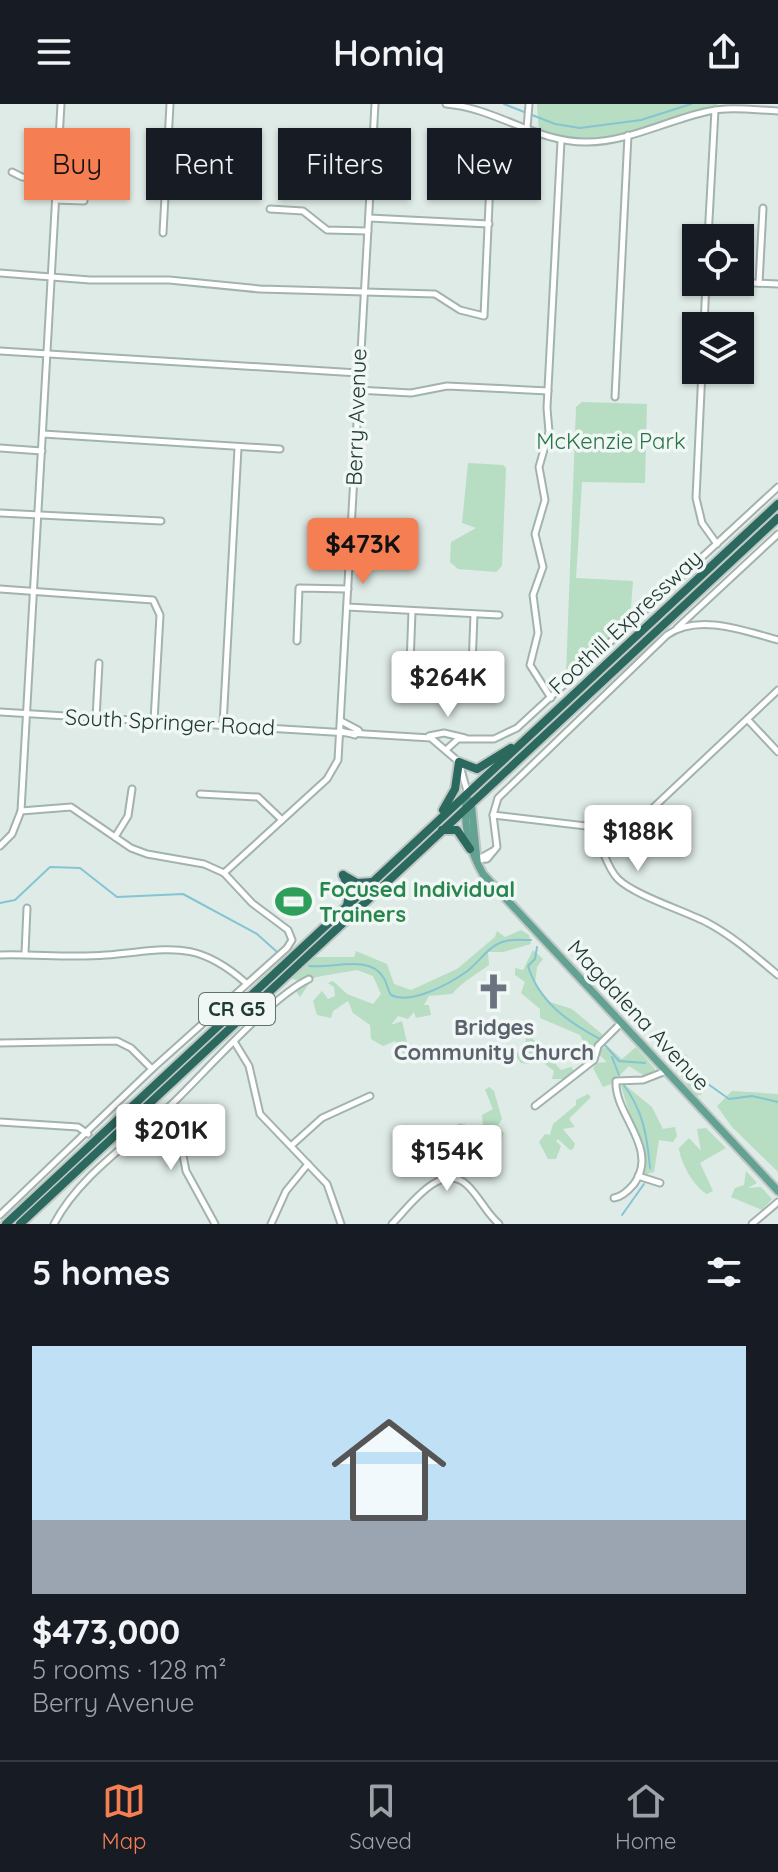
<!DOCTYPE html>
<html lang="en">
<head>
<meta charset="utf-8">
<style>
  :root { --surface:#171b24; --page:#242831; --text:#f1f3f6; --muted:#9ea1a6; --line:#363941; --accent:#f57f53 }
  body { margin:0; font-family:Quicksand,sans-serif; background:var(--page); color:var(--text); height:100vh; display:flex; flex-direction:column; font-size:30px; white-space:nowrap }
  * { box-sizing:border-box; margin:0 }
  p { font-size:26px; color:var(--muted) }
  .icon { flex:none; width:44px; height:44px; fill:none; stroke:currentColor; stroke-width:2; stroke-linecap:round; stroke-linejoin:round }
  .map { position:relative; height:1120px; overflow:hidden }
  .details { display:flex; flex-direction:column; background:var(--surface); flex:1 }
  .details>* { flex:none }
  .banner { position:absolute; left:24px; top:24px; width:730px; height:72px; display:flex; gap:16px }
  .tools { position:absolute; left:682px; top:120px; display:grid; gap:16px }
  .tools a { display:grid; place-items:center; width:72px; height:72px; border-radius:0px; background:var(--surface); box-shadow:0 2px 6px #0004; font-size:40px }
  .price { position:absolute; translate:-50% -68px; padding:0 18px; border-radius:8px; background:#fff; color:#222; font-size:26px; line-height:52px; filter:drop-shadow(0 2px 4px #0008) }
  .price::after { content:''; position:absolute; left:50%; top:48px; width:24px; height:18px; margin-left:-12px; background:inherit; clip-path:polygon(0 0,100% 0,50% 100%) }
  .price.on { background:var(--accent); color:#111 }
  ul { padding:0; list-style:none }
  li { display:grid; align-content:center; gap:16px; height:424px; padding:0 32px }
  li+li { border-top:2px solid var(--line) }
  li span { display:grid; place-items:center; height:248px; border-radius:0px; color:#555 }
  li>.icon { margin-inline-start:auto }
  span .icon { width:144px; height:144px; fill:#fffc; stroke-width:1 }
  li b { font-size:34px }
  h2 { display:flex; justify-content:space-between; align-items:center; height:96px; padding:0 32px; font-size:34px }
  .chip { padding:0 28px; border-radius:0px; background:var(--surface); box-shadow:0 2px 6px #0004; font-size:28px; line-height:72px }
  .chip.on { background:var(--accent); color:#111 }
  header { display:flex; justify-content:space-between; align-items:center; height:104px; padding:0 32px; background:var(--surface); font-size:36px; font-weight:600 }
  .tabs { display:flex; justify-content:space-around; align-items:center; height:112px; border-top:2px solid var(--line); background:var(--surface); font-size:22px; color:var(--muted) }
  .tabs a { display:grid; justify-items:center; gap:4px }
  .tabs .on { color:var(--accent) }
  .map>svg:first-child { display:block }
</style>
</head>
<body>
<header><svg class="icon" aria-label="menu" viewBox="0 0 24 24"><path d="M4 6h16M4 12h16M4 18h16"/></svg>Homiq<svg class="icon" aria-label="share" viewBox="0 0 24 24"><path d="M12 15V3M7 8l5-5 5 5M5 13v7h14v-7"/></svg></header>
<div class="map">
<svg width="778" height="1120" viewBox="0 0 778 1120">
  <rect width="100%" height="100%" fill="#dfebe6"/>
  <!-- green -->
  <g fill="#b7ddc2">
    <path d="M537 0H718L707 8 587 38 539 28Z"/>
    <path d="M582 298 647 300 645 379 582 378 576 474 633 477 631 504 638 509 566 571 576 303Z"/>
    <path d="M468 359 503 361 506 364 502 462 496 468 458 465 450 458 451 438 476 424 462 419Z"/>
    <path d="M521 826 529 831 531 840 503 848H488L489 861C477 870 463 877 452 890L429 892 424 901H429L431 911 416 914 414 908 408 915 398 912 391 921 402 917 410 952 406 954 395 937 383 942 371 935 370 921 353 909 348 897 333 907 331 914 317 911 313 897 322 887 328 895 335 892 334 883 328 879 333 877 347 890 373 900 381 890 373 872 357 866 322 872 313 874 300 893 294 884 298 877 291 874 315 853H354L356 847 387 860 394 880 411 886 457 865 495 833 497 827 505 833Z"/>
    <path d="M533 846 543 855 537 863 535 879 550 898 572 905 603 931 590 951 580 931 540 914V905L521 889 525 878 515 871V864L523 866Z"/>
    <path d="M531 933 561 966 571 963 575 968 568 975H552L554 967 536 953 529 960 521 959 515 951 525 941 526 934Z"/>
    <path d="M608 943 622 955 636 943 655 965 653 971 646 973 629 962 611 980 603 983 593 964 596 959 607 958 598 950 602 944Z"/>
    <path d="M686 950 696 970 708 978 701 991 696 992C688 982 675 968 675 955Z"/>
    <path d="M621 982H626L652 1003 663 1025 675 1023 677 1032 673 1038 659 1036 654 1068 643 1071 638 1063 644 1041 638 1037Z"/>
    <path d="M489 983 494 987 502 1015 497 1023 504 1029 501 1036 463 1035 455 1022 460 1019 477 1024 483 1022 482 1011 493 1005 485 986Z"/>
    <path d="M732 987 778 990V1068L732 1023 717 1002Z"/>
    <path d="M588 990 591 993 569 1015 575 1023 563 1025 575 1040 573 1045 570 1046 558 1035 556 1037 561 1042 556 1055H548L539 1038 545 1030 550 1031 553 1020 576 1001V996Z"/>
    <path d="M706 1024 726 1044 700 1059 713 1087 707 1090C694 1083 680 1058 679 1044L689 1034 701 1047 697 1025Z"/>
    <path d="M746 1067 757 1079 748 1084 761 1083 772 1095 762 1106 731 1093 735 1084 744 1081Z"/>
  </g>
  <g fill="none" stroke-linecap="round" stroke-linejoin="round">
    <!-- stream -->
    <g stroke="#85c4d2" stroke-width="2">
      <path d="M504 0 555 20 580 24 641 16 691 0"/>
      <path d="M0 799 15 796 50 763 80 764 117 793 183 790 257 830 276 847"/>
      <path d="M537 843 535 855 528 862C539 898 568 918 600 935"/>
      <path d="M309 862C331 865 369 850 383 873 387 878 387 885 391 891 411 901 449 880 466 868 480 858 488 841 506 837 513 835 523 836 531 836"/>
      <path d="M604 940 619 957 645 959"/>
      <path d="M612 953 619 971"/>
      <path d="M670 959 684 956 694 970 729 995 752 992 778 998"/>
      <path d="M623 980C643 1006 647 1031 650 1064"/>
      <path d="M622 1111 644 1080"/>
    </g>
    <defs>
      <g id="minor">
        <path d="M446 0C496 4 537 39 587 38 627 38 666 17 705 8 729 2 754 6 778 7"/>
        <path d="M527 24 529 0"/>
        <path d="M12 68 22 73 57 75"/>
        <path d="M56 96 84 97"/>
        <path d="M270 105 303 107 327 126 368 127"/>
        <path d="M369 114 489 120"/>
        <path d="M163 129 170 0"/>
        <path d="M708 134 715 6"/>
        <path d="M0 169 90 176H169L260 185 435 190 460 206 484 212 490 78"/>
        <path d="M731 178 778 180"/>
        <path d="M759 179 763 104"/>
        <path d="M704 222 706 178"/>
        <path d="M0 247 358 269"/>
        <path d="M702 266 696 394 702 419 717 440"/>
        <path d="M357 286 411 289 447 282 548 287"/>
        <path d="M615 293 628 31"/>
        <path d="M43 330 280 345"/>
        <path d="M0 344 42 347"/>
        <path d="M0 409 161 417"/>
        <path d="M0 485 153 496 160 511 154 617"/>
        <path d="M347 503 499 511"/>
        <path d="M677 524 778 430"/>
        <path d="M297 537 299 484 348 485"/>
        <path d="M410 561 412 507"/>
        <path d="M472 563 474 510"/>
        <path d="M551 594 530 561 538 529 533 491 543 463 535 430 545 396 539 363 549 328 547 304 561 37"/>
        <path d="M0 608 431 634 459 658 467 687"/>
        <path d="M96 614 99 559"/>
        <path d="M748 616 778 648"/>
        <path d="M341 617 358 626"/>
        <path d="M223 621 238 344"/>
        <path d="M341 627 355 631 359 627"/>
        <path d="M429 632 444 629 465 634"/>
        <path d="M447 645 458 635H494L517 624 778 383"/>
        <path d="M200 690 258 693 282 716"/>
        <path d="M493 711 586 722C603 734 603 760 618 775 634 791 685 807 708 819 734 833 755 852 778 871"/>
        <path d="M587 722 623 724 637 719 778 586"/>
        <path d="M115 733 128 712 132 685"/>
        <path d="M0 742 12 730 21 707 61 0"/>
        <path d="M477 756 487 755 497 743 493 711 498 694 667 531C698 509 745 527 778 536"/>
        <path d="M477 756 493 747"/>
        <path d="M224 769 327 675 338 656 375 0"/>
        <path d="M25 849 27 804"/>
        <path d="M0 851C35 850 72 854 106 851 169 846 195 834 246 879"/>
        <path d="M0 939 117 937 131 944 152 965"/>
        <path d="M235 939 249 962 260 1010 327 1080 341 1120"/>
        <path d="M173 1000 186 1067 215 1120"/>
        <path d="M535 1002 594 956 598 942 621 919"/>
        <path d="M0 1018 78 1023 88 1030"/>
        <path d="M292 1041 322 1014 370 992"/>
        <path d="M638 1072 660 1079"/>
        <path d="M614 1094C622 1093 628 1087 634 1080 660 1044 614 1011 616 977L643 976 666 967"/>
        <path d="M0 1111 152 965 287 844 292 836 288 826 252 799 224 769 204 760 147 750 131 744 71 703 21 707"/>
        <path d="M54 1120C80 1070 134 1037 174 998 206 967 271 893 309 875"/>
        <path d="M271 1120 286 1087 308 1060"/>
        <path d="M392 1120C408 1104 441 1056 467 1081 479 1092 486 1109 499 1120"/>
        <path d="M752 1120 778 1098"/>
      </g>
      <g id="major">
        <path d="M467 690C462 719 469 745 483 770L778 1087"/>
        <path d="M471 697 477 756"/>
      </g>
      <g id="highway">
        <path d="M443 706 455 685 459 658 477 665 511 644"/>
        <path d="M442 726H457L470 745"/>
        <path d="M343 771 350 787 347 801"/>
        <path d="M343 771 357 779 372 778"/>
        <path d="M6 1120 778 400"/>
        <path d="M20 1120 778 414"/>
      </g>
    </defs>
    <!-- minor casing -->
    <use href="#minor" stroke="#a2b3ad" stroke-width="9"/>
    <!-- major casing -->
    <use href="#major" stroke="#c1c8c6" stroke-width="11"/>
    <!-- highway casing -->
    <use href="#highway" stroke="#c1c8c6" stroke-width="12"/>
    <!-- minor -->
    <use href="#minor" stroke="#fff" stroke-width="5"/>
    <!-- major -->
    <use href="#major" stroke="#63a193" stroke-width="7"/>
    <!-- highway -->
    <use href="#highway" stroke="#2b685d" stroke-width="8"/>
  </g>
  <!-- icons -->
  <defs>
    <symbol id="stadium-bare" viewBox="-9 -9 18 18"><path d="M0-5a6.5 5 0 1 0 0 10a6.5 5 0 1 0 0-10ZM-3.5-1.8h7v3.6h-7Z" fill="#2e9e5b" stroke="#f0f7f4" stroke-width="2.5" paint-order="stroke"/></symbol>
    <symbol id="church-bare" viewBox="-9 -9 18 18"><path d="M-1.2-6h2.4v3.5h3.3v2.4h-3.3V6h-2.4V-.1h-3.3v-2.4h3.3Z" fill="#6b7280" stroke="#f0f7f4" stroke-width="2.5" paint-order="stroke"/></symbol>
  </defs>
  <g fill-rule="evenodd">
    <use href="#stadium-bare" x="268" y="772" width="51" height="51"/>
    <use href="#church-bare" x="468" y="862" width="51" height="51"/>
  </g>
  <g text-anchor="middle" stroke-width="7" stroke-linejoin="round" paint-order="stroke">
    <!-- shield labels -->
    <rect fill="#f0f7f4" stroke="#5e736e" stroke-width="2" x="199" y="889" width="76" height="32" rx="6"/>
    <g font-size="20" font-weight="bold" fill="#203b35">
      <text x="237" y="912">CR G5</text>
    </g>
    <!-- street labels -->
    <g font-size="22" fill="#203b35" stroke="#f0f7f4">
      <text transform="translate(356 313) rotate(-88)" y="8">Berry Avenue</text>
      <text transform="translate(625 518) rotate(-43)" y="8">Foothill Expressway</text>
      <text transform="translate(170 618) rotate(3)" y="8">South Springer Road</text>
      <text transform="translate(639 911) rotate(47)" y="8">Magdalena Avenue</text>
    </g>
    <!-- park labels -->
    <g font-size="22" fill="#297348" stroke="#f0f7f4">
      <text x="611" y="345">McKenzie Park</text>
    </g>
    <!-- leisure labels -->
    <g font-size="22" font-weight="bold" fill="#27864d" stroke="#f0f7f4" text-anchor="start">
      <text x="319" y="793">Focused Individual<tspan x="319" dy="25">Trainers</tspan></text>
    </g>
    <!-- worship labels -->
    <g font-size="22" font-weight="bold" fill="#5b616d" stroke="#f0f7f4">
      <text x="494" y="931">Bridges<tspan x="494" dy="25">Community Church</tspan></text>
    </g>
  </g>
</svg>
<div class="tools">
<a><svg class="icon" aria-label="locate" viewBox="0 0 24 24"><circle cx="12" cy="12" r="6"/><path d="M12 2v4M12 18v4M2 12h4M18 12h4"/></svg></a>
<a><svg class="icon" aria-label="layers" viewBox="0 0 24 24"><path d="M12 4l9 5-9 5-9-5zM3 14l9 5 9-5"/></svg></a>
</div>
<b class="price on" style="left:363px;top:482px">$473K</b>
<b class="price" style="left:448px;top:615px">$264K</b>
<b class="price" style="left:638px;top:769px">$188K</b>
<b class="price" style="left:171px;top:1068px">$201K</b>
<b class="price" style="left:447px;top:1089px">$154K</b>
<div class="banner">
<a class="chip on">Buy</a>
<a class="chip">Rent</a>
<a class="chip">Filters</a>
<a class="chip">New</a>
</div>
</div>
<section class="details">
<h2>5 homes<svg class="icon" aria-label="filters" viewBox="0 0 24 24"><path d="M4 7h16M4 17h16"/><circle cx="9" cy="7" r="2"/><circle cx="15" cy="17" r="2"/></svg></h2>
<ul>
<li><span style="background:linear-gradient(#bfe0f5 70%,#9aa5b1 0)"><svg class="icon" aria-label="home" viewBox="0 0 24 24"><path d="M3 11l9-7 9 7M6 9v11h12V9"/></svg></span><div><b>$473,000</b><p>5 rooms · 128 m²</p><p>Berry Avenue</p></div></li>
</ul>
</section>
<nav class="tabs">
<a class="on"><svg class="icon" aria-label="map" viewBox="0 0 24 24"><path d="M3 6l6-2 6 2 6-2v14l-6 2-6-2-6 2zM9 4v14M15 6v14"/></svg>Map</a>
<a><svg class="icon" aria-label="saved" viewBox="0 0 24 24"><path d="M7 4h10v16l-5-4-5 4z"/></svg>Saved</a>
<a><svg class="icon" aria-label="home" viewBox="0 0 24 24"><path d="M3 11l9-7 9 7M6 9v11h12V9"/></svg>Home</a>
</nav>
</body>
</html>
